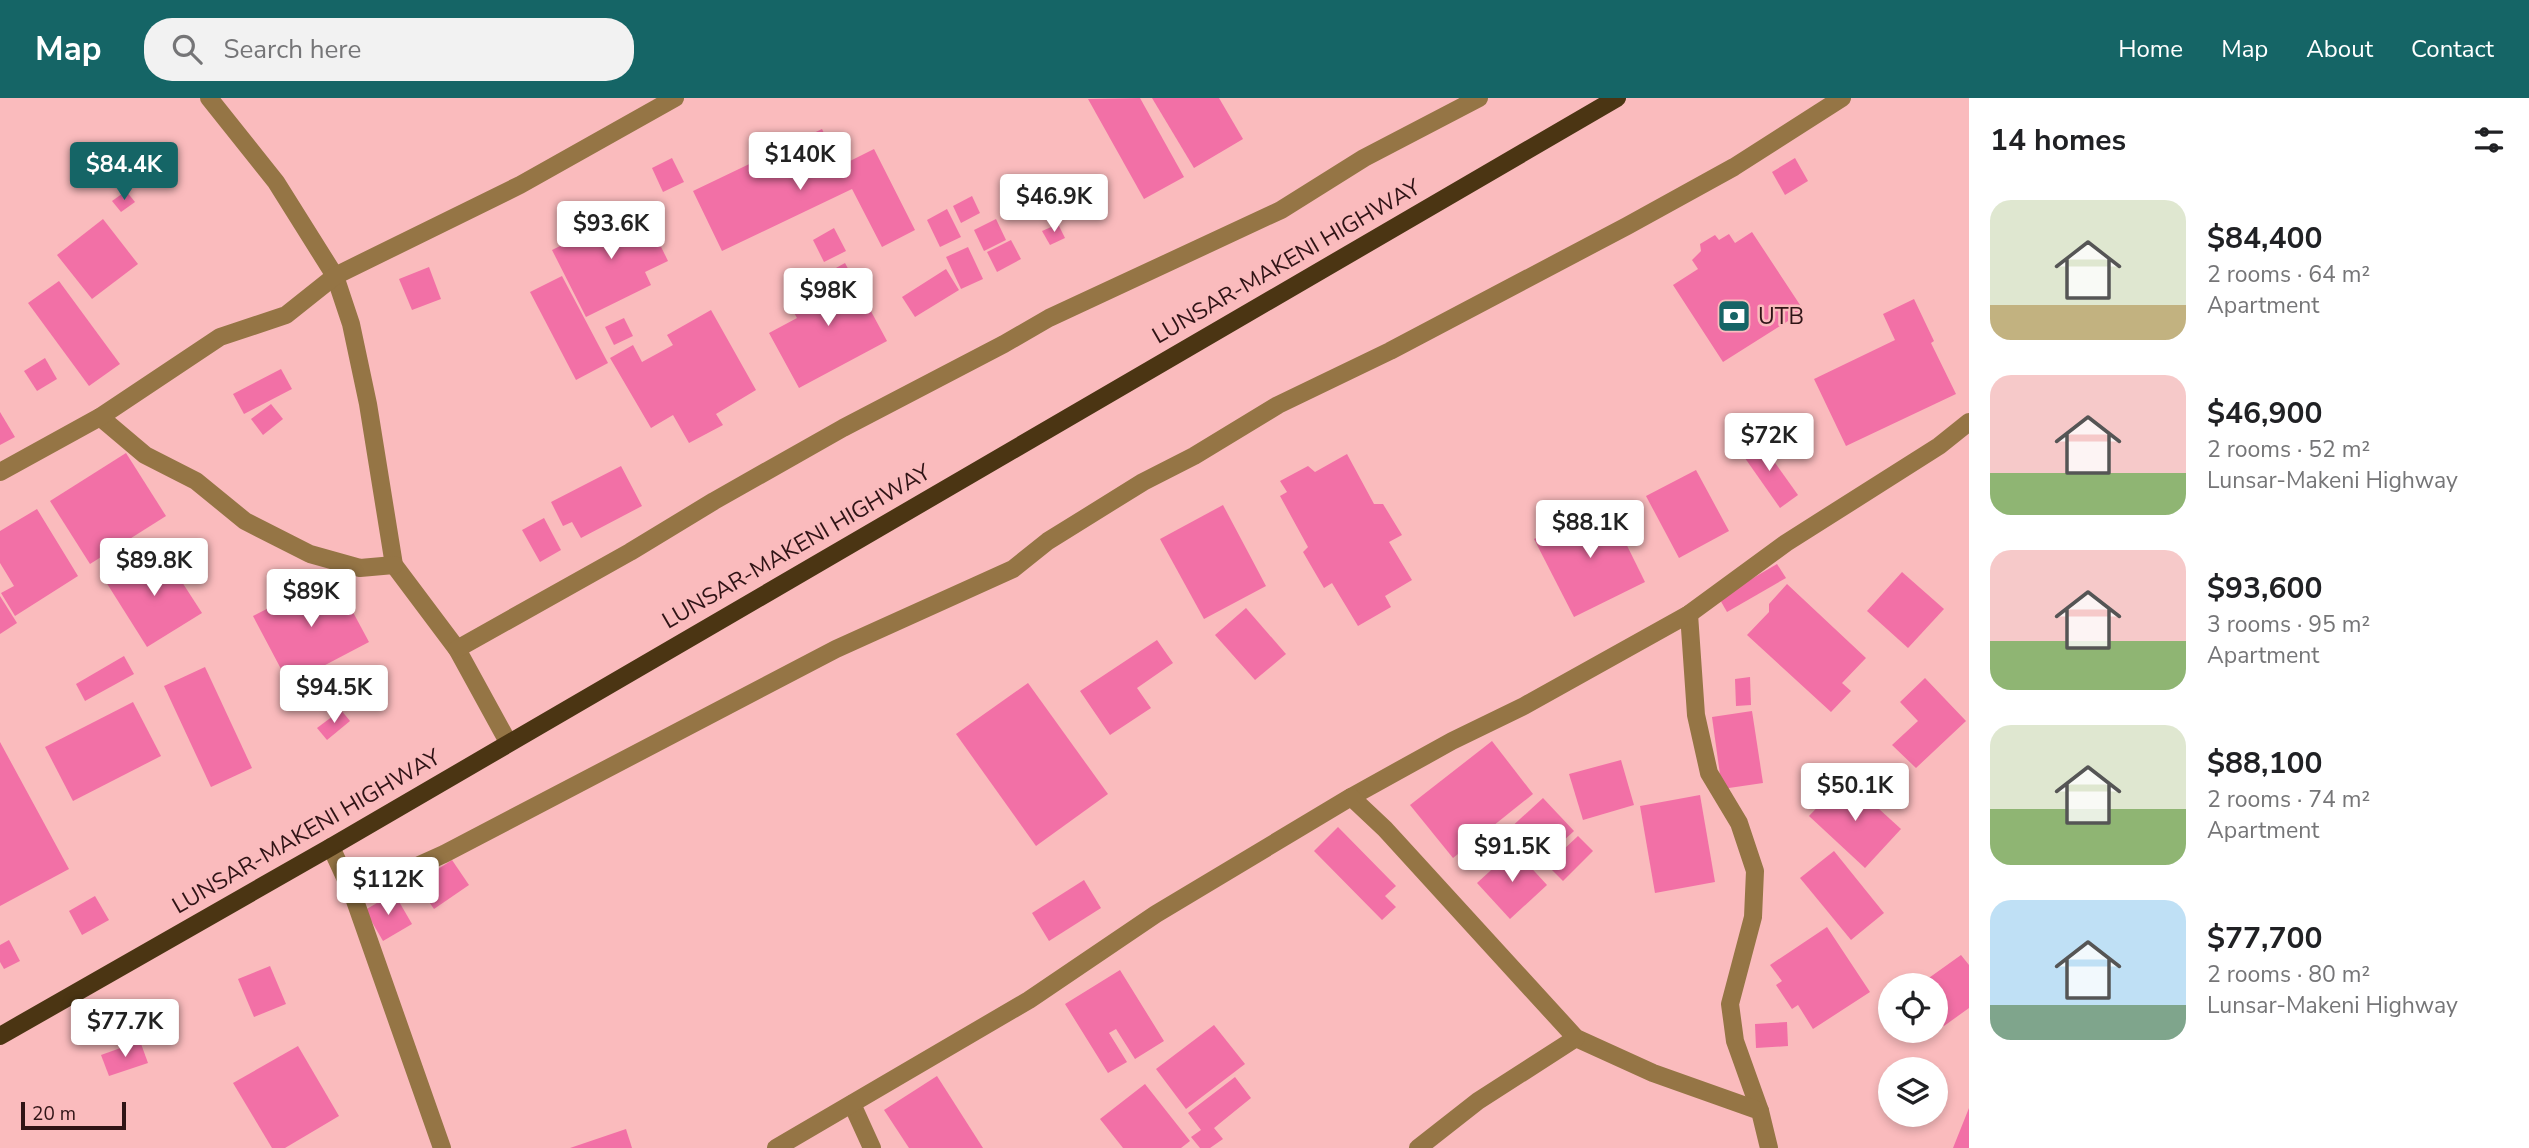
<!DOCTYPE html>
<html lang="en">
<head>
<meta charset="utf-8">
<style>
  :root { --surface:#fff; --page:#f2f2f2; --text:#202124; --muted:#757577; --accent:#156566 }
  body { margin:0; font-family:"Nunito Sans",sans-serif; background:var(--page); color:var(--text); height:100vh; display:flex; flex-direction:column; font-size:26px; white-space:nowrap }
  * { box-sizing:border-box; margin:0 }
  p { font-size:23px; color:var(--muted) }
  .icon { flex:none; width:38px; height:38px; fill:none; stroke:currentColor; stroke-width:2; stroke-linecap:round; stroke-linejoin:round }
  .map { position:relative; flex:1; overflow:hidden }
  .side { display:flex; flex-direction:column; background:var(--surface); width:560px }
  .side>* { flex:none }
  .tools { position:absolute; left:1878px; top:875px; display:grid; gap:14px }
  .tools a { display:grid; place-items:center; width:70px; height:70px; border-radius:50%; background:var(--surface); box-shadow:0 4px 10px #0003; font-size:35px }
  .scale { position:absolute; left:21px; bottom:18px; width:105px; box-sizing:border-box; padding-left:7px; border:4px solid #301416; border-top:0; font-size:19px; line-height:24px; white-space:nowrap; color:#301416; -webkit-text-stroke:5px #fabbbd; paint-order:stroke }
  .price { position:absolute; translate:-50% -60px; padding:0 16px; border-radius:7px; background:#fff; color:#222; font-size:23px; line-height:46px; filter:drop-shadow(0 2px 4px #0008) }
  .price::after { content:''; position:absolute; left:50%; top:42px; width:21px; height:16px; margin-left:-10px; background:inherit; clip-path:polygon(0 0,100% 0,50% 100%) }
  .price.selected { background:var(--accent); color:#fff }
  ul { padding:0; list-style:none }
  li { display:flex; align-items:center; gap:21px; height:175px; padding:0 21px }
  li span { display:grid; place-items:center; flex:none; width:196px; height:140px; border-radius:21px; color:#555 }
  li>.icon { margin-inline-start:auto }
  span .icon { width:84px; height:84px; fill:#fffc; stroke-width:1 }
  li b { font-size:30px }
  h2 { display:flex; justify-content:space-between; align-items:center; height:84px; padding:0 21px; font-size:30px }
  header { display:flex; align-items:center; gap:42px; box-sizing:border-box; height:98px; padding:0 35px; background:var(--accent); color:#fff }
  header strong { font-size:33px }
  nav { display:flex; gap:38px; margin-inline-start:auto; font-size:24px }
  .search { width:490px; height:63px; background:var(--page); display:flex; align-items:center; gap:18px; box-sizing:border-box; padding:0 24px; border-radius:28px; color:var(--muted); font-size:26px }
  main { display:flex; flex:1; min-height:0 }
  .map>svg:first-child { display:block }
</style>
</head>
<body>
<header>
<strong>Map</strong>
<div class="search"><svg class="icon" aria-label="search" viewBox="0 0 24 24"><circle cx="10" cy="10" r="6"/><path d="M15 15l6 6"/></svg>Search here</div>
<nav><a>Home</a><a>Map</a><a>About</a><a>Contact</a></nav>
</header>
<main>
<div class="map">
<svg width="1969" height="1050" viewBox="0 0 1969 1050">
  <rect width="100%" height="100%" fill="#fabbbd"/>
  <!-- building -->
  <g fill="#f270a6">
    <path d="M1140 0 1184 79 1144 101 1088 1Z"/>
    <path d="M1152 0H1219L1243 41 1194 70Z"/>
    <path d="M822 31 840 68 874 51 915 132 882 149 852 91 722 153 693 93Z"/>
    <path d="M672 60 684 84 663 94 652 70Z"/>
    <path d="M1795 60 1808 83 1785 97 1772 74Z"/>
    <path d="M126 93 135 104 121 114 112 103Z"/>
    <path d="M972 98 980 115 961 125 953 108Z"/>
    <path d="M641 108 668 163 645 174 651 187 586 219 552 152Z"/>
    <path d="M947 111 961 139 940 149 927 122Z"/>
    <path d="M103 121 138 166 92 201 57 157Z"/>
    <path d="M996 121 1006 142 984 153 974 132Z"/>
    <path d="M1058 126 1065 140 1050 147 1042 133Z"/>
    <path d="M834 130 846 153 824 164 813 142Z"/>
    <path d="M1752 134 1804 213 1723 264 1673 187 1698 171 1692 162 1701 153 1700 146 1715 137 1719 142 1729 136 1735 145Z"/>
    <path d="M1011 142 1021 161 997 174 987 154Z"/>
    <path d="M968 149 983 181 961 191 946 159Z"/>
    <path d="M845 165 887 243 799 290 769 235 797 220 789 206 818 191 814 182Z"/>
    <path d="M429 169 441 201 412 212 399 181Z"/>
    <path d="M946 171 959 192 915 219 902 199Z"/>
    <path d="M562 178 608 265 576 282 530 194Z"/>
    <path d="M59 183 120 266 89 288 28 205Z"/>
    <path d="M1914 201 1934 243 1931 245 1956 296 1846 348 1814 281 1895 242 1883 216Z"/>
    <path d="M711 212 756 292 716 316 723 327 689 345 673 317 651 330 610 260 633 247 642 264 673 247 667 237Z"/>
    <path d="M624 220 633 238 614 247 605 229Z"/>
    <path d="M45 260 57 281 37 293 24 273Z"/>
    <path d="M281 271 292 291 244 316 233 296Z"/>
    <path d="M271 306 283 321 263 337 251 321Z"/>
    <path d="M0 314 15 339 0 347Z"/>
    <path d="M1758 341 1798 397 1780 410 1740 353Z"/>
    <path d="M126 355 166 418 90 466 50 403Z"/>
    <path d="M1347 356 1374 406H1383L1402 437 1389 444 1412 482 1385 498 1391 509 1358 528 1332 485 1324 490 1303 454 1308 449 1280 398 1287 394 1280 383 1308 368 1315 374Z"/>
    <path d="M621 368 642 408 581 440 572 424 563 428 551 404Z"/>
    <path d="M1696 372 1729 433 1679 460 1646 398Z"/>
    <path d="M1606 405 1645 484 1574 519 1534 441Z"/>
    <path d="M1223 407 1266 488 1204 521 1160 441Z"/>
    <path d="M37 411 78 478 15 518 1 495 14 488 0 465V433Z"/>
    <path d="M544 420 561 452 540 464 522 432Z"/>
    <path d="M160 450 202 515 147 549 106 484Z"/>
    <path d="M1777 466 1786 480 1727 514 1719 500Z"/>
    <path d="M1902 474 1944 511 1908 550 1867 513Z"/>
    <path d="M333 477 369 544 289 586 253 518Z"/>
    <path d="M1787 486 1866 560 1842 585 1851 593 1831 614 1747 537 1769 514V506Z"/>
    <path d="M0 498 17 525 0 536Z"/>
    <path d="M1246 510 1286 556 1255 582 1215 537Z"/>
    <path d="M1157 542 1173 565 1137 590 1151 610 1110 637 1080 593Z"/>
    <path d="M124 558 134 576 85 603 76 586Z"/>
    <path d="M205 569 252 670 211 689 164 588Z"/>
    <path d="M1750 579 1751 607 1736 608 1735 581Z"/>
    <path d="M1925 580 1966 623 1916 670 1892 647 1918 623 1900 604Z"/>
    <path d="M1028 585 1108 696 1036 748 956 636Z"/>
    <path d="M133 604 161 658 73 703 45 649Z"/>
    <path d="M341 612 350 623 327 642 317 630Z"/>
    <path d="M1752 613 1763 685 1722 691 1712 619Z"/>
    <path d="M1492 643 1533 696 1453 760 1410 707Z"/>
    <path d="M0 644 69 771 0 808Z"/>
    <path d="M1621 662 1634 707 1583 722 1569 676Z"/>
    <path d="M1845 680 1901 731 1865 770 1809 718Z"/>
    <path d="M1700 697 1715 784 1655 795 1640 708Z"/>
    <path d="M1543 700 1574 733 1538 766 1507 733Z"/>
    <path d="M1338 729 1396 788 1385 798 1396 809 1382 822 1314 753Z"/>
    <path d="M1578 738 1593 753 1563 783 1547 767Z"/>
    <path d="M1514 751 1547 787 1510 821 1477 785Z"/>
    <path d="M1834 753 1884 815 1851 842 1800 780Z"/>
    <path d="M452 762 469 787 434 811 416 785Z"/>
    <path d="M1084 782 1101 810 1049 843 1032 815Z"/>
    <path d="M394 795 412 826 383 843 365 812Z"/>
    <path d="M95 798 109 822 82 837 69 813Z"/>
    <path d="M1827 829 1870 894 1813 931 1798 907 1792 911 1776 887 1782 883 1770 867Z"/>
    <path d="M9 842 20 863 4 871 0 864V847Z"/>
    <path d="M1961 857 1969 867V910L1944 928 1936 916V887H1919Z"/>
    <path d="M270 868 286 906 254 919 238 881Z"/>
    <path d="M1120 872 1164 943 1135 961 1116 931 1109 935 1127 964 1108 975 1065 906Z"/>
    <path d="M1787 924 1788 948 1756 950 1755 926Z"/>
    <path d="M1214 927 1245 966 1186 1011 1156 971Z"/>
    <path d="M140 943 148 965 109 978 101 957Z"/>
    <path d="M298 948 339 1018 285 1050H272L233 985Z"/>
    <path d="M937 978 983 1050H909L884 1012Z"/>
    <path d="M1235 979 1251 1000 1214 1030 1223 1041 1210 1050H1200L1191 1039 1201 1032 1188 1015Z"/>
    <path d="M1145 986 1190 1043 1181 1050H1123L1100 1021Z"/>
    <path d="M1969 1010V1050H1953Z"/>
    <path d="M626 1031 632 1050H570Z"/>
  </g>
  <g fill="none" stroke-linecap="round" stroke-linejoin="round">
    <!-- minor -->
    <g stroke="#957545" stroke-width="18">
      <path d="M209 0 276 84 335 178 351 226 368 306 394 467 457 551 508 644"/>
      <path d="M100 319 145 357 196 383 245 423 310 456 360 470 394 467"/>
      <path d="M0 374 100 319 220 239 286 217 335 178 520 87 675 0"/>
      <path d="M1689 516 1696 617 1709 675 1739 725 1755 773 1753 819 1730 906 1735 943 1760 1013"/>
      <path d="M457 551 630 454 714 403 843 330 1004 246 1049 220 1281 112 1364 60 1479 0"/>
      <path d="M1351 699 1452 643 1524 608 1689 516 1786 445 1939 348 1969 324"/>
      <path d="M331 749 353 797 442 1050"/>
      <path d="M353 797 444 756 836 551 1013 471 1048 443 1143 384 1194 358 1278 307 1390 253 1627 128 1734 69 1842 0"/>
      <path d="M852 1006 872 1050"/>
      <path d="M776 1050 1029 902 1156 816 1351 699 1385 731 1576 940 1653 975 1760 1013 1769 1050"/>
      <path d="M1418 1050 1478 1003 1576 940"/>
    </g>
    <!-- major -->
    <path stroke="#4b3513" stroke-width="18" d="M0 938 331 749 1617 0"/>
  </g>
  <!-- icons -->
  <defs>
    <symbol id="bank-square" viewBox="-11 -11 22 22"><rect x="-9" y="-9" width="18" height="18" rx="4" fill="#156566" stroke="#fabbbd"/><path d="M-6-4H6V4H-6ZM0-2.3a2.3 2.3 0 1 0 0 4.6a2.3 2.3 0 1 0 0-4.6Z" fill="#fff"/></symbol>
  </defs>
  <g fill-rule="evenodd">
    <use href="#bank-square" x="1715" y="199" width="38" height="38"/>
  </g>
  <g text-anchor="middle" stroke-width="5" stroke-linejoin="round" paint-order="stroke">
    <!-- street labels -->
    <g font-size="23" fill="#301416" stroke="#fabbbd">
      <text transform="translate(1286 163) rotate(-30)" y="8">LUNSAR-MAKENI HIGHWAY</text>
      <text transform="translate(796 448) rotate(-30)" y="8">LUNSAR-MAKENI HIGHWAY</text>
      <text transform="translate(306 733) rotate(-30)" y="8">LUNSAR-MAKENI HIGHWAY</text>
    </g>
    <!-- poi labels -->
    <g font-size="23" fill="#301416" stroke="#fabbbd" text-anchor="start">
      <text x="1758" y="226">UTB</text>
    </g>
  </g>
</svg>
<div class="tools">
<a><svg class="icon" aria-label="locate" viewBox="0 0 24 24"><circle cx="12" cy="12" r="6"/><path d="M12 2v4M12 18v4M2 12h4M18 12h4"/></svg></a>
<a><svg class="icon" aria-label="layers" viewBox="0 0 24 24"><path d="M12 4l9 5-9 5-9-5zM3 14l9 5 9-5"/></svg></a>
</div>
<div class="scale">20 m</div>
<b class="price" style="left:800px;top:94px">$140K</b>
<b class="price selected" style="left:124px;top:104px">$84.4K</b>
<b class="price" style="left:1054px;top:136px">$46.9K</b>
<b class="price" style="left:611px;top:163px">$93.6K</b>
<b class="price" style="left:828px;top:230px">$98K</b>
<b class="price" style="left:1769px;top:375px">$72K</b>
<b class="price" style="left:1590px;top:462px">$88.1K</b>
<b class="price" style="left:154px;top:500px">$89.8K</b>
<b class="price" style="left:311px;top:531px">$89K</b>
<b class="price" style="left:334px;top:627px">$94.5K</b>
<b class="price" style="left:1855px;top:725px">$50.1K</b>
<b class="price" style="left:1512px;top:786px">$91.5K</b>
<b class="price" style="left:388px;top:819px">$112K</b>
<b class="price" style="left:125px;top:961px">$77.7K</b>
</div>
<section class="side">
<h2>14 homes<svg class="icon" aria-label="filters" viewBox="0 0 24 24"><path d="M4 7h16M4 17h16"/><circle cx="9" cy="7" r="2"/><circle cx="15" cy="17" r="2"/></svg></h2>
<ul>
<li><span style="background:linear-gradient(#dfe7d0 75%,#c2b280 0)"><svg class="icon" aria-label="home" viewBox="0 0 24 24"><path d="M3 11l9-7 9 7M6 9v11h12V9"/></svg></span><div><b>$84,400</b><p>2 rooms · 64 m²</p><p>Apartment</p></div></li>
<li><span style="background:linear-gradient(#f6c9c9 70%,#8fb573 0)"><svg class="icon" aria-label="home" viewBox="0 0 24 24"><path d="M3 11l9-7 9 7M6 9v11h12V9"/></svg></span><div><b>$46,900</b><p>2 rooms · 52 m²</p><p>Lunsar-Makeni Highway</p></div></li>
<li><span style="background:linear-gradient(#f6c9c9 65%,#8fb573 0)"><svg class="icon" aria-label="home" viewBox="0 0 24 24"><path d="M3 11l9-7 9 7M6 9v11h12V9"/></svg></span><div><b>$93,600</b><p>3 rooms · 95 m²</p><p>Apartment</p></div></li>
<li><span style="background:linear-gradient(#dfe7d0 60%,#8fb573 0)"><svg class="icon" aria-label="home" viewBox="0 0 24 24"><path d="M3 11l9-7 9 7M6 9v11h12V9"/></svg></span><div><b>$88,100</b><p>2 rooms · 74 m²</p><p>Apartment</p></div></li>
<li><span style="background:linear-gradient(#bfe0f5 75%,#7fa58c 0)"><svg class="icon" aria-label="home" viewBox="0 0 24 24"><path d="M3 11l9-7 9 7M6 9v11h12V9"/></svg></span><div><b>$77,700</b><p>2 rooms · 80 m²</p><p>Lunsar-Makeni Highway</p></div></li>
</ul>
</section>
</main>
</body>
</html>
